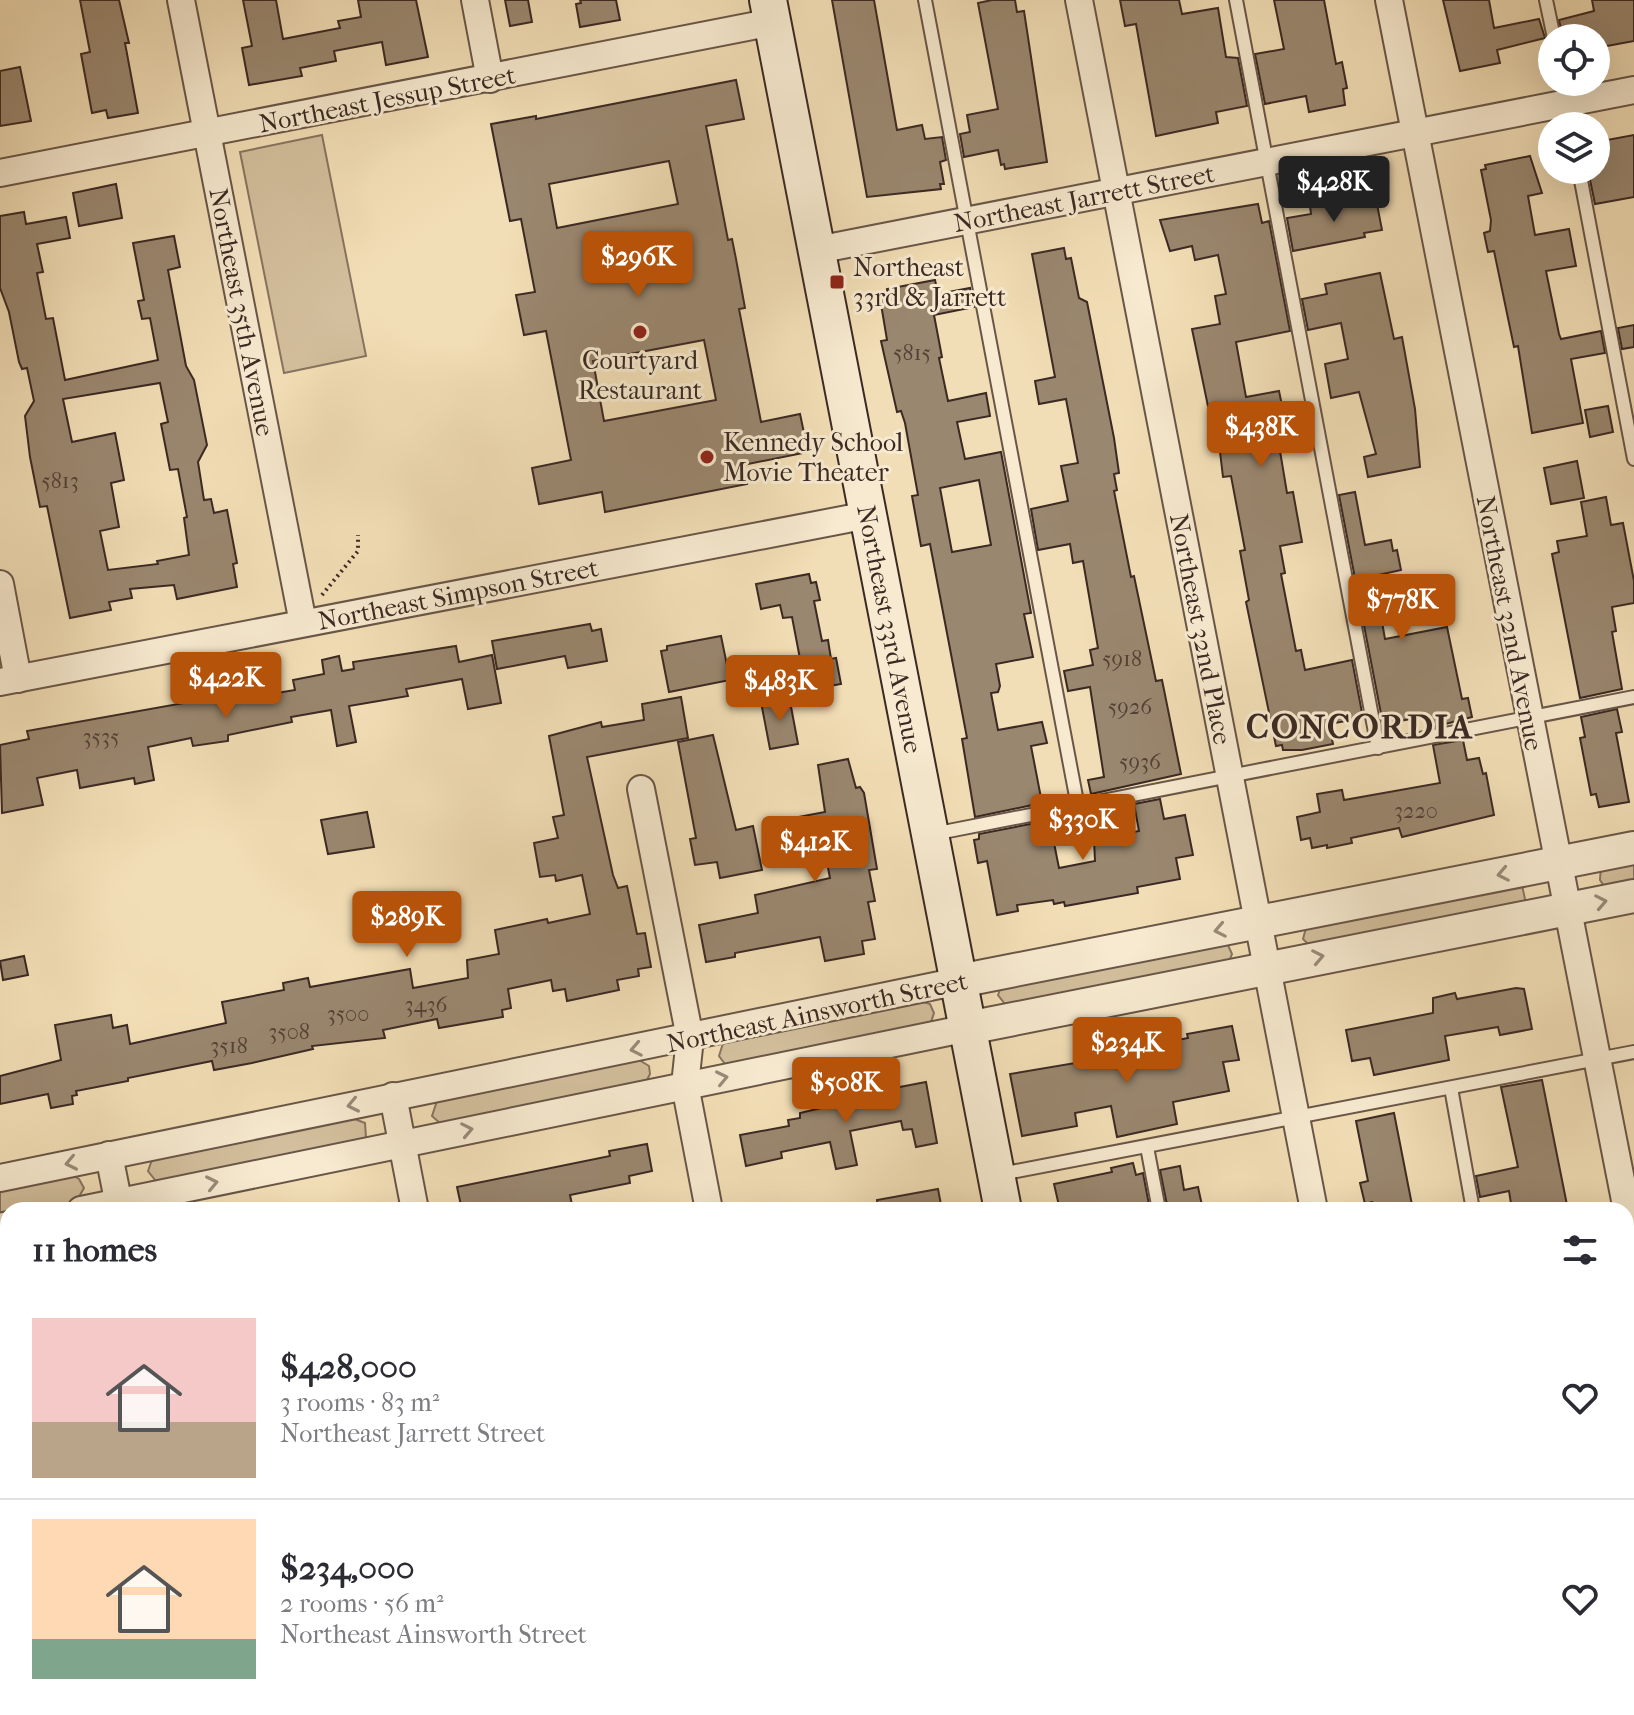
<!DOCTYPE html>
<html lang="en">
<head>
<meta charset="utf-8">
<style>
  :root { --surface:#fff; --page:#f7f7f7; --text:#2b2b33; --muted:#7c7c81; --line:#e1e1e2; --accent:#b45309 }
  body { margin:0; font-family:"IM FELL French Canon",serif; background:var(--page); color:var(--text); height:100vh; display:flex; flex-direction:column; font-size:30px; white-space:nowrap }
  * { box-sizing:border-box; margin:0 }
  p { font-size:26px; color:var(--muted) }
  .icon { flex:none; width:44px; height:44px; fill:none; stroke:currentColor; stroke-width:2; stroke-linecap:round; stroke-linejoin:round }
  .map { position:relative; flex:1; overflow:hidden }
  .drawer { position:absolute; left:0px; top:1202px; width:1634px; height:514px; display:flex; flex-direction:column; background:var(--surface); border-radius:24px 24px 0 0; box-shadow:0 8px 32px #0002 }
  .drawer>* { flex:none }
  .controls { position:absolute; left:1538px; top:24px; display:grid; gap:16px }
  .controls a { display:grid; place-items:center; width:72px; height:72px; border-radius:50%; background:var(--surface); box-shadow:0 8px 32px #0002; font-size:40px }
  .price { position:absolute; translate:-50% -68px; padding:0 18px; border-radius:8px; background:var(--accent); color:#fff; font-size:26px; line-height:52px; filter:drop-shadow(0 2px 4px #0008) }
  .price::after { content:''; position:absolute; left:50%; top:48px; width:24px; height:18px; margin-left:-12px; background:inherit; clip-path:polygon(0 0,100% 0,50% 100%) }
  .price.selected { background:#222; color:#fff }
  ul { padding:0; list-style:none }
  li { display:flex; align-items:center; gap:24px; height:200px; padding:0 32px }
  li+li { border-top:2px solid var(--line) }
  li span { display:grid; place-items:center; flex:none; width:224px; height:160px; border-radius:0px; color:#555 }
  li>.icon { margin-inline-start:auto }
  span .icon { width:96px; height:96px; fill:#fffc; stroke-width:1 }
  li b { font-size:34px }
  h2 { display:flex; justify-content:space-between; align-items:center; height:96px; padding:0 32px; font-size:34px }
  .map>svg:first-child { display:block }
</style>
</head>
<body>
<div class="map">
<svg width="1634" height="1715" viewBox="0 0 1634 1715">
  <rect width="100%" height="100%" fill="#f2deb6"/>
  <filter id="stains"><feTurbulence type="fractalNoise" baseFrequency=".0025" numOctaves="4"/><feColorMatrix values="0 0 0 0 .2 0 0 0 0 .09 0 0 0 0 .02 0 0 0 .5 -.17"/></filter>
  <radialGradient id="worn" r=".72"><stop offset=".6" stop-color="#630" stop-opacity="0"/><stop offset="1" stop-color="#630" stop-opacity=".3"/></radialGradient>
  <!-- green -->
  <g fill="#d3bf9d" stroke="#877460" stroke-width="2">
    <path d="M322 135 366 356 284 373 240 152Z"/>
    <path d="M1634 859V886L1608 892 1600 880 1601 865Z"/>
    <path d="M1521 881 1527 908 1310 946 1303 939 1306 928Z"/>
    <path d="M1227 943 1232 954 1228 964 1008 1008 998 995 1001 987Z"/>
    <path d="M920 1001 930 1004 934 1013 931 1022 728 1068 719 1056 724 1040Z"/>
    <path d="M636 1058 649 1066 650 1074 645 1084 442 1125 432 1116 437 1101Z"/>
    <path d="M352 1118 365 1123 366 1138 360 1143 159 1185 148 1171 153 1157Z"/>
    <path d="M70 1174 79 1179 84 1188 76 1202 39 1210H8V1216L0 1218V1188Z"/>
  </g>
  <!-- building -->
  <g fill="#9a876f" stroke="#3b2923" stroke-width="2" fill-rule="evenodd">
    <path d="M80 0H119L129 43H125L138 113 108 118 106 110 92 113 81 54 90 52Z"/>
    <path d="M243 0H276L283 39 340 28 338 21 361 17 358 0H416L428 57 386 65 382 42 334 51 336 61 300 68 302 76 249 85 242 48 252 46Z"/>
    <path d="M505 0H528L532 22 510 26Z"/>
    <path d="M580 0H616L620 20 580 27 576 4 581 3Z"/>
    <path d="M832 0H874L897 130 922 125 925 139 942 137 946 160 940 162 944 184H940L941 189 867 197Z"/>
    <path d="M992 0H1015L1017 12 1024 11 1047 162 1005 169 1004 164 1001 165 998 150 964 157 960 134 970 132 967 115 998 109 978 3Z"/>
    <path d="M1120 0H1179L1182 14 1218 8 1226 57 1238 58 1247 106 1216 112 1218 123 1156 136 1136 24 1125 26Z"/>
    <path d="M1274 0H1324L1336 64 1342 62 1347 88 1343 89 1345 105 1309 112 1306 96 1265 104 1255 54 1284 49Z"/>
    <path d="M1443 0H1489L1494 28 1539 19 1545 38 1497 50 1500 63 1460 71Z"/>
    <path d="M1592 0H1634V41L1596 48V38H1563L1559 20 1594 11Z"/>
    <path d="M20 67 31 121 0 126V71Z"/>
    <path d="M736 80 744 119 706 126 728 240 732 239 736 259 745 308 739 309 761 422 800 414 808 452 743 465 747 484 605 512 602 492 539 504 532 468 571 460 546 331 524 335 516 295 535 292 521 219 510 221 491 124 536 116V119ZM669 161 678 204 557 228 549 184ZM704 340 716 400 604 421 593 361Z"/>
    <path d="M1634 135V197L1595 204 1588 170H1596V142Z"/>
    <path d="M1530 156 1542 193 1528 196 1535 235 1569 229 1576 266 1546 271 1559 334 1561 339 1601 331 1605 353 1571 359 1583 423 1532 433 1518 346 1514 347 1494 251 1488 252 1484 233 1490 231 1491 220 1481 170 1486 169 1485 165Z"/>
    <path d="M116 184 122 218 79 226 73 193Z"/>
    <path d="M1350 198 1351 204 1376 199 1382 230 1364 233 1365 237 1293 251 1287 218 1311 214 1310 206Z"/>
    <path d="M1258 204 1262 223 1269 221 1290 331 1236 342 1246 397 1279 391 1285 420H1288L1293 442 1279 445 1287 493 1293 492 1302 542 1280 546 1285 573 1281 574 1296 651 1301 650 1305 670 1352 660 1363 718 1329 724 1333 744 1302 750H1283L1282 745 1276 746 1246 602 1249 600 1240 551 1245 550 1231 476 1223 477 1216 418 1210 416 1192 329 1220 324 1215 296 1226 294 1218 255 1195 260 1192 246 1170 251 1160 220Z"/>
    <path d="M24 212 26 224 66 217 70 238 37 244 43 272 37 273 46 319 53 318 65 380 158 360 150 318 142 319 138 301 144 300 133 243 174 236 180 267 168 270 186 366 194 380 207 445 198 462 204 500 211 499 214 513 227 510 237 563 233 564 237 587 177 599 174 585 130 589 132 598 109 602 111 610 70 618 47 506 40 507 30 457 25 416 34 401 27 368 22 369 19 362 9 312 0 288V216ZM160 383 168 422 161 424 170 470 178 469 187 517 184 518 189 555 157 561 158 564 108 570 100 531 119 527 111 483 124 480 115 433 72 442 63 399Z"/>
    <path d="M1064 248 1066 259 1071 258 1079 298 1087 302 1114 438 1119 473 1114 474 1117 490 1114 491 1131 577 1134 576 1156 681 1162 680 1181 774 1091 794 1088 780 1104 777 1090 687 1068 691 1064 671 1093 665 1090 650 1098 648 1083 561 1073 563 1070 544 1038 550 1031 509 1068 501 1061 466 1078 463 1066 399 1039 404 1035 381 1055 377 1032 254Z"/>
    <path d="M1380 273 1394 339 1402 337 1415 409 1420 467 1368 477 1364 457 1376 454 1359 392 1331 398 1325 364 1348 359 1341 323 1308 330 1302 299 1327 294 1325 284Z"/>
    <path d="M935 280 938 294 970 288 974 307 934 315 942 357 939 358 948 401 986 393 990 416 957 422 965 459 1001 452 1031 613 1024 614 1033 657 996 664 1000 686 998 692 991 693 998 730 1042 722 1047 743 1031 746 1042 803 975 817 962 739 967 738 930 544 921 546 912 496 918 495 905 423 901 411 897 412 881 341 887 340 880 298 888 297 887 289ZM979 480 991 545 952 552 940 488Z"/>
    <path d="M1634 325V347L1622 349 1618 328Z"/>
    <path d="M1608 406 1613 432 1590 437 1585 410Z"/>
    <path d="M1577 461 1584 498 1551 504 1544 468Z"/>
    <path d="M1355 492 1365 545 1391 540 1393 551 1397 550 1401 570 1374 576 1385 639 1447 627 1462 699 1468 698 1472 717 1430 728 1427 716 1383 724 1339 495Z"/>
    <path d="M1606 497 1611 525 1623 523 1634 581V603L1612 607 1616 631 1612 632 1622 689 1580 698 1552 554 1559 552 1557 541 1587 536 1581 502Z"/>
    <path d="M809 574 811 583 816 582 820 600 814 601 822 641 828 640 831 659 836 658 841 684 806 690 792 617 783 618 780 605 761 609 756 584Z"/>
    <path d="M590 624 592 631 601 629 607 661 568 668 565 656 497 669 492 641Z"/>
    <path d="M721 636 730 680 669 692 661 651 667 650V646Z"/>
    <path d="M456 646 459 662 492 655 501 703 468 709 462 679 406 689 408 696 349 706 356 742 337 746 331 710 291 717 292 722 228 735V741L193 746 191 738 148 747 154 780 135 784 134 778 80 788 77 770 37 778 43 805 2 813 0 745 29 739 27 731 184 703 183 698 215 692 217 698 258 690 259 696 295 690 293 680 324 674 322 660 339 656 342 671 354 669 353 662Z"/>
    <path d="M789 696 798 744 770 749 761 702Z"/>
    <path d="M681 697 688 738 587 757 613 875 618 888 627 886 637 934 645 933 651 967 638 969 639 976 617 980 619 990 567 1001 565 989 553 991 551 980 508 989 511 1008 502 1010 503 1017 439 1028 437 1019 383 1030 385 1038 312 1046 313 1049 252 1063 214 1070 212 1061 128 1078V1081L76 1091 77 1095 72 1096 73 1104 51 1108 48 1094 0 1104V1076L61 1060 55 1025 111 1015 113 1028 127 1025 130 1044 226 1023 222 1002 284 990 283 983 308 978 310 987 410 969 413 988 468 978 467 960 499 954 495 930 547 919 548 923 590 914 582 875 556 881 555 875 540 877 534 843 558 838 553 817 564 815 549 736 601 722 602 727 644 720 642 704Z"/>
    <path d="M1617 709 1622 732 1616 733 1629 802 1599 807 1596 794 1591 795 1580 738 1585 737 1581 717Z"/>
    <path d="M713 735 736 830 753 826 762 870 720 878 717 862 695 865 690 839 696 838 678 742Z"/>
    <path d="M1463 740 1467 760 1479 758 1483 774 1486 773 1494 815 1402 837 1399 828 1351 838 1352 843 1327 848V845L1312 848 1310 838 1301 840 1297 817 1320 812 1317 794 1342 790 1344 800 1440 783 1433 745Z"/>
    <path d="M848 759 856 788 860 787 864 793 877 869 869 870 875 901 868 902 875 939 862 941 864 954 825 961 820 937 735 953V957L706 962 699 925 758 913 755 895 830 878 822 837 797 842 793 818 825 812 818 765Z"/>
    <path d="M1160 799 1164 819 1185 815 1193 855 1176 858 1180 879 1137 887 1138 893 1065 906 1064 902 1054 904 1053 900 1017 905 1018 911 997 915 987 861 978 863 974 840 979 839V834L1046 821 1050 823 1059 868 1095 861 1094 840 1139 831 1134 804Z"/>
    <path d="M367 812 374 847 328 854 321 820Z"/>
    <path d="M24 956 28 975 3 980 0 961Z"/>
    <path d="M1516 988 1524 989 1532 1029 1500 1035 1498 1027 1445 1036 1449 1060 1374 1075 1370 1058 1352 1061 1346 1030 1433 1013V998L1455 993 1457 999Z"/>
    <path d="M1232 1026 1239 1060 1223 1062 1229 1091 1173 1102 1177 1124 1117 1137 1111 1106 1075 1113 1077 1126 1022 1136 1010 1074 1129 1054 1128 1050 1188 1038 1187 1034Z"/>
    <path d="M1542 1080 1568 1210H1512L1509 1191 1480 1197 1476 1176 1518 1167 1501 1087Z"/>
    <path d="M926 1082 937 1143 916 1147 912 1129 903 1130 901 1121 850 1131 857 1165 836 1169 830 1142 781 1152 782 1158 746 1166 740 1135 789 1126 788 1120 800 1118V1113L846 1102 853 1096Z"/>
    <path d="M1394 1113 1413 1210H1374L1372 1202 1365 1204 1360 1183 1368 1181 1356 1121Z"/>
    <path d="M647 1144 652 1171 629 1176 630 1183 570 1195 573 1210H462L457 1187 610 1156 609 1151Z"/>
    <path d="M1133 1163 1136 1175 1143 1173 1150 1210H1060L1054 1184 1112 1172 1111 1168Z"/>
    <path d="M1180 1166 1184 1190 1198 1187 1203 1210H1168L1160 1170Z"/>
    <path d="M938 1189 942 1210H878L877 1200Z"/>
  </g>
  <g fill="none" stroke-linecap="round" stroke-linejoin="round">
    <defs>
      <g id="service">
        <path d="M925 0 1078 807"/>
        <path d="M1236 0 1378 748"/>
        <path d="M1546 0 1554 38"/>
        <path d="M1562 82 1571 126"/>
        <path d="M1579 170 1634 459"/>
        <path d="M933 834 1634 697"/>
        <path d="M1451 1088 1473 1210"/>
        <path d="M1147 1147 1159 1210"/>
        <path d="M1001 1174 1634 1052"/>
        <path d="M1255 1708 1256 1715"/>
        <path d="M1565 1708 1566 1715"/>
      </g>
      <g id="minor">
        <path d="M181 0 303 623"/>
        <path d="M475 0 490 79"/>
        <path d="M1079 0 1314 1210"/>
        <path d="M1389 0 1634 1246"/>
        <path d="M0 173 773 22"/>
        <path d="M817 250 1634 90"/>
        <path d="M0 584 18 679"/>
        <path d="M0 682 868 515"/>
        <path d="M641 789 690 1038 685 1085 709 1210"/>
        <path d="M393 1096 415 1210"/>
        <path d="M109 1155 120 1210"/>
        <path d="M0 1178 959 981"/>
        <path d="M81 1210 968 1028"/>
        <path d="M0 1227 8 1225"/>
        <path d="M1626 1655 1634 1653"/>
        <path d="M217 1708 218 1715"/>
        <path d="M511 1708 512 1715"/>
        <path d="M805 1708 807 1715"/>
        <path d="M1411 1708 1412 1715"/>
        <path d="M1319 1715 1355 1708"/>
      </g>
      <g id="tertiary">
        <path d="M959 981 1634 848"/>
        <path d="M968 1028 1634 896"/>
      </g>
      <g id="secondary">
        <path d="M768 0 1003 1210"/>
        <path d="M1107 1708 1109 1715"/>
      </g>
    </defs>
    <!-- service casing -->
    <use href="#service" stroke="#695648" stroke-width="16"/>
    <!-- minor casing -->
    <use href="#minor" stroke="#695648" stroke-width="30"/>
    <!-- tertiary casing -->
    <use href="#tertiary" stroke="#695648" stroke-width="36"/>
    <!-- secondary casing -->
    <use href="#secondary" stroke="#3b2923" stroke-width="40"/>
    <!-- path -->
    <path stroke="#3b2923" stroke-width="4" stroke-dasharray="2 4" stroke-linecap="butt" d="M322 595 358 551V535"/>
    <!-- service -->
    <use href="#service" stroke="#f7ead0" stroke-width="12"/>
    <!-- minor -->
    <use href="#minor" stroke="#f7ead0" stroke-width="26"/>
    <!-- tertiary -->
    <use href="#tertiary" stroke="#f7ead0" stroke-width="32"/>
    <!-- secondary -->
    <use href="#secondary" stroke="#f7ead0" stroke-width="36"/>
  </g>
  <!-- one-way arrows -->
  <defs><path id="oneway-chevron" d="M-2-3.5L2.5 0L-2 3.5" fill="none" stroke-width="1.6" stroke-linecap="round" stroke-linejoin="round" transform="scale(2)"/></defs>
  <g stroke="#998a7a">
    <use href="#oneway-chevron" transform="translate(1503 874) rotate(169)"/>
    <use href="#oneway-chevron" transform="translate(1601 902) rotate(-11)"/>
    <use href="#oneway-chevron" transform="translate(1220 930) rotate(169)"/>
    <use href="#oneway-chevron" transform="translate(1318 957) rotate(-11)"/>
    <use href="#oneway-chevron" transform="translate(636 1049) rotate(169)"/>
    <use href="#oneway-chevron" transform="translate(722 1078) rotate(-12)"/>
    <use href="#oneway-chevron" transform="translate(353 1105) rotate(168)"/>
    <use href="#oneway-chevron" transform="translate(467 1130) rotate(-11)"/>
    <use href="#oneway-chevron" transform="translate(71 1163) rotate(168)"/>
    <use href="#oneway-chevron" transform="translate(212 1183) rotate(-12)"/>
  </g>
  <!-- markers -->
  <g fill="#8f2418" stroke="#f7ead0" stroke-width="3">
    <rect x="829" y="274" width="16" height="16" rx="4"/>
    <circle cx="640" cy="332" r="8"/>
    <circle cx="707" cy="457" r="8"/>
  </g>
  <g text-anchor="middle" stroke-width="6" stroke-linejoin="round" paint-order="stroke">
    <!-- number labels -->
    <g font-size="22" fill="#534036">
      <text x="912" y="360">5815</text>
      <text x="60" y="488">5813</text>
      <text x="1122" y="666">5918</text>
      <text x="1130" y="714">5926</text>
      <text x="101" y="744">3535</text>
      <text x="1140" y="769">5936</text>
      <text x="1416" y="818">3220</text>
      <text x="426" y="1012">3436</text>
      <text x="348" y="1021">3500</text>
      <text x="289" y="1039">3508</text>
      <text x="229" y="1053">3518</text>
    </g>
    <!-- street labels -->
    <g font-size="26" fill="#3b2923" stroke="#f7ead0">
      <text transform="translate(387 99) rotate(-11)" y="9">Northeast Jessup Street</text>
      <text transform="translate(1084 198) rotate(-11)" y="9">Northeast Jarrett Street</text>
      <text transform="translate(242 312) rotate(79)" y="9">Northeast 35th Avenue</text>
      <text transform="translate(458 594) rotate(-11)" y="9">Northeast Simpson Street</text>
      <text transform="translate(1510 623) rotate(79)" y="9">Northeast 32nd Avenue</text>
      <text transform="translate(890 629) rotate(79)" y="9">Northeast 33rd Avenue</text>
      <text transform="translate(1201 629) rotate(79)" y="9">Northeast 32nd Place</text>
      <text transform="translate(817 1012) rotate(-12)" y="9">Northeast Ainsworth Street</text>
    </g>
    <!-- poi labels -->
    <g font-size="26" fill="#3b2923" stroke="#f7ead0" text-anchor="start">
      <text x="853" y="276">Northeast<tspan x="853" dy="30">33rd &amp; Jarrett</tspan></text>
      <text x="640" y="369" text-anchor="middle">Courtyard<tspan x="640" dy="30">Restaurant</tspan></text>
      <text x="723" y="451">Kennedy School<tspan x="723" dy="30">Movie Theater</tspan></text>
    </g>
    <!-- district labels -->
    <g font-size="34" font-weight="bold" letter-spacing="2" fill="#3b2923" stroke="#f7ead0">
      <text x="1360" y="738">CONCORDIA</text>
    </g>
  </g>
  <rect width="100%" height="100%" filter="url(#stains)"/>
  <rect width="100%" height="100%" fill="url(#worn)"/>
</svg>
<div class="controls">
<a><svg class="icon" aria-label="locate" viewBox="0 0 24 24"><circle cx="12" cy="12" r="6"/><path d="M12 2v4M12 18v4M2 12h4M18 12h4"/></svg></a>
<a><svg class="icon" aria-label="layers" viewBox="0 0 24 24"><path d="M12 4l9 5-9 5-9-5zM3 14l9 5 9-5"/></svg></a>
</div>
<b class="price selected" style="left:1334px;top:224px">$428K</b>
<b class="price" style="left:638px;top:299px">$296K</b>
<b class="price" style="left:1261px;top:469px">$438K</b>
<b class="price" style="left:1402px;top:642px">$778K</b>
<b class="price" style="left:226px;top:720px">$422K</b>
<b class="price" style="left:780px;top:723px">$483K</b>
<b class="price" style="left:1083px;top:862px">$330K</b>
<b class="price" style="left:815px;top:884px">$412K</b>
<b class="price" style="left:407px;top:959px">$289K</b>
<b class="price" style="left:1127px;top:1085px">$234K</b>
<b class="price" style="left:846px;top:1125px">$508K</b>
<section class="drawer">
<h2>11 homes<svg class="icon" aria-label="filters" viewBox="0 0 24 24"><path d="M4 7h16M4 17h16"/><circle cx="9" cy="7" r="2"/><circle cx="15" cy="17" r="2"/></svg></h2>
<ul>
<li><span style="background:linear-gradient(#f6c9c9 65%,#b9a48a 0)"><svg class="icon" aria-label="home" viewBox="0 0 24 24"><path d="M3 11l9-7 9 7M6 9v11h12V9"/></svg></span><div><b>$428,000</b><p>3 rooms · 83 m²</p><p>Northeast Jarrett Street</p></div><svg class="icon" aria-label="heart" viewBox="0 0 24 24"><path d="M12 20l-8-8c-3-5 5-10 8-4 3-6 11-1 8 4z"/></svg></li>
<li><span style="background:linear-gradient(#ffd9b3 75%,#7fa58c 0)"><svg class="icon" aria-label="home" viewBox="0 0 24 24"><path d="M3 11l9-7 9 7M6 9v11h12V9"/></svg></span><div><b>$234,000</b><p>2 rooms · 56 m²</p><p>Northeast Ainsworth Street</p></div><svg class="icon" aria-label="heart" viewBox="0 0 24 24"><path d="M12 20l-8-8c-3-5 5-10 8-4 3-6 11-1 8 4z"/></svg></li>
</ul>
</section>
</div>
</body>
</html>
